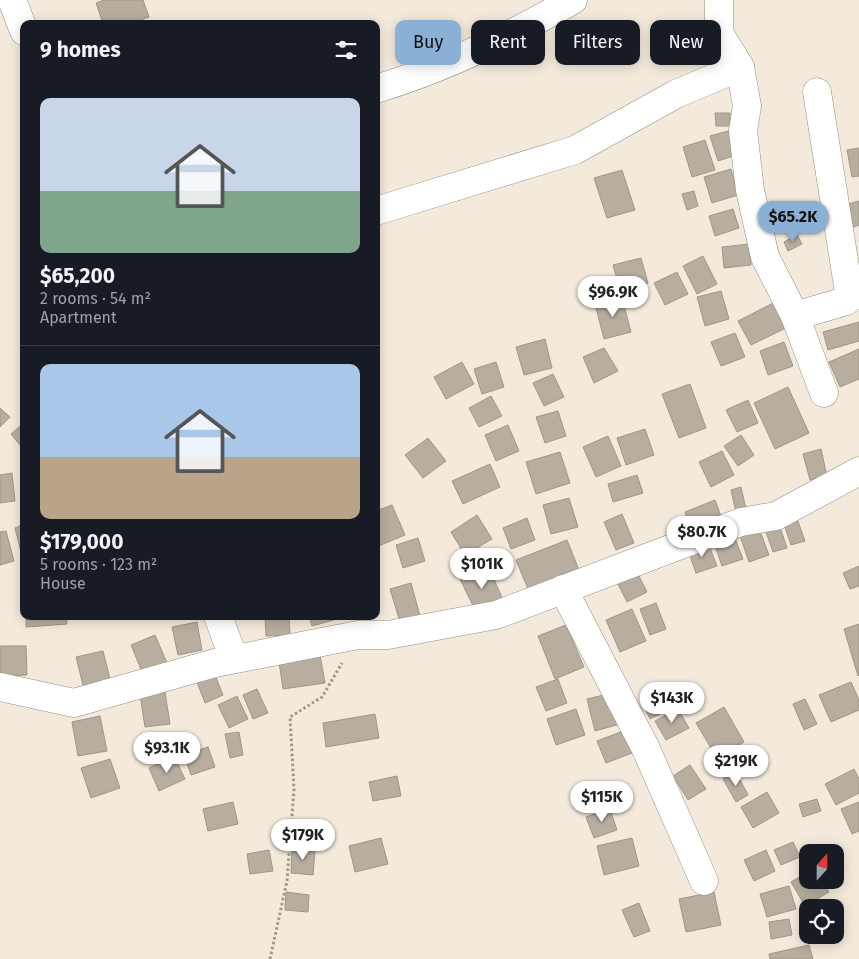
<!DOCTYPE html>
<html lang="en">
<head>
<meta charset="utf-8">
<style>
  :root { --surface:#171b24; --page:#242831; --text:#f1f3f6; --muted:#9ea1a6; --line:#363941; --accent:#8bb0d5 }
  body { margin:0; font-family:"Fira Sans",sans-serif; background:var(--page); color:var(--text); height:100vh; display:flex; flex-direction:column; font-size:19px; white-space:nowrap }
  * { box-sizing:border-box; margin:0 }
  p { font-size:16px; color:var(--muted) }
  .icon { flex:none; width:28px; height:28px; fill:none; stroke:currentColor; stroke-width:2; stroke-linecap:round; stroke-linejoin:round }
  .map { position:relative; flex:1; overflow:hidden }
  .details { position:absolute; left:20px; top:20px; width:360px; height:600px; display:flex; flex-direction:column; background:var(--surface); border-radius:10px; box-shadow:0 2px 12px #0003 }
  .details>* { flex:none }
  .top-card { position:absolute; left:395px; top:20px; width:389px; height:45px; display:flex; gap:10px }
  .needle { width:32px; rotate:21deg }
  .controls { position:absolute; left:799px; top:844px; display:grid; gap:10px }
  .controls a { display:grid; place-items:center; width:45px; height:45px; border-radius:10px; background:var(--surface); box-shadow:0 2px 12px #0003; font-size:25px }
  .price { position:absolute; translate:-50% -42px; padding:0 11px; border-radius:18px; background:#fff; color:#222; font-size:16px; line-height:32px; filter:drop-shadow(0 1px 2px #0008) }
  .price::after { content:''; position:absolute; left:50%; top:30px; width:15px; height:11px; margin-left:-8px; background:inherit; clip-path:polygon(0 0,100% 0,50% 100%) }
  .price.current { background:var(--accent); color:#111 }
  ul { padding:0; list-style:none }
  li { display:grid; align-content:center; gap:10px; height:265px; padding:0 20px }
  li+li { border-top:1px solid var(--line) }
  li span { display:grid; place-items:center; height:155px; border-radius:10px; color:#555 }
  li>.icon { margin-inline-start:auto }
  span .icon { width:90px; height:90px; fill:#fffc; stroke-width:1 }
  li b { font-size:21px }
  h2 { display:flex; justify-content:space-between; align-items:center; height:60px; padding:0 20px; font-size:21px }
  .chip { padding:0 18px; border-radius:10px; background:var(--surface); box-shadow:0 2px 12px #0003; font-size:18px; line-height:45px }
  .chip.current { background:var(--accent); color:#111 }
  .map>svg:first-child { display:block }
</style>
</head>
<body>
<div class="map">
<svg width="859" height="959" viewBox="0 0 859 959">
  <rect width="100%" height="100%" fill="#f4eadb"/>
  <!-- building -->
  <g fill="#b7aea0" stroke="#9e9688">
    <path d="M104 0H143L149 17 129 24H103L96 3Z"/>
    <path d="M715 113H730V126H716Z"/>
    <path d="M732 130 739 154 718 161 710 136Z"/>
    <path d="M705 140 715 170 692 177 683 147Z"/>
    <path d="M859 148V176L852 177 847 150Z"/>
    <path d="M731 169 738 195 712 203 704 177Z"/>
    <path d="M622 170 635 210 607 218 594 178Z"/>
    <path d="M694 191 698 206 687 210 682 194Z"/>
    <path d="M859 201V225L848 229 841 206Z"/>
    <path d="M733 209 739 228 715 236 709 216Z"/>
    <path d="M797 235 802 244 788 251 784 242Z"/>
    <path d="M749 244 751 265 724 268 722 247Z"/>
    <path d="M703 256 717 284 697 294 683 266Z"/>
    <path d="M641 258 648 283 620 290 613 265Z"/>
    <path d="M677 272 688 294 665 305 654 283Z"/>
    <path d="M721 291 729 319 705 326 697 297Z"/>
    <path d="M622 298 631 332 604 339 595 304Z"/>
    <path d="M775 302 788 327 751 345 738 321Z"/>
    <path d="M859 322V341L828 350 823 332Z"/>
    <path d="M735 333 745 357 721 366 711 342Z"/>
    <path d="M545 339 552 368 524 375 516 347Z"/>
    <path d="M784 342 793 366 768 375 760 351Z"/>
    <path d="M604 348 618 371 594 383 583 357Z"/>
    <path d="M859 349V379L840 387 829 362Z"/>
    <path d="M462 362 474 384 446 399 434 377Z"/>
    <path d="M496 362 504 387 482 394 474 369Z"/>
    <path d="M553 374 564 397 544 406 533 383Z"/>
    <path d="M690 384 706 428 679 438 662 394Z"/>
    <path d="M788 387 809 433 775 449 754 403Z"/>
    <path d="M491 396 502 416 479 427 469 408Z"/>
    <path d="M748 400 758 423 737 432 726 410Z"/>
    <path d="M0 408 10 417 0 427Z"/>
    <path d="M558 411 566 436 545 443 536 417Z"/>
    <path d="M24 423V450L11 434Z"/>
    <path d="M508 425 519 451 496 461 485 435Z"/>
    <path d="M645 429 654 455 626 465 617 438Z"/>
    <path d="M741 435 754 455 738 466 724 446Z"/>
    <path d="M608 436 621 466 596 477 583 447Z"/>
    <path d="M428 438 446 461 423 478 405 455Z"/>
    <path d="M821 449 827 476 810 480 803 454Z"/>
    <path d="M722 451 734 475 711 487 699 462Z"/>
    <path d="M560 452 570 483 536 494 526 462Z"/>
    <path d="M490 464 500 487 463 504 452 481Z"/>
    <path d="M12 473 15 501 0 503V475Z"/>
    <path d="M637 475 643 493 613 502 608 484Z"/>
    <path d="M741 487 746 509 736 512 731 490Z"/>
    <path d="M569 498 578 527 551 534 543 505Z"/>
    <path d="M715 500 722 519 692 531 685 512Z"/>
    <path d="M392 505 405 535 376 547V511Z"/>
    <path d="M622 514 634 543 616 550 604 522Z"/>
    <path d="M477 515 492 539 465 555 451 532Z"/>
    <path d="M796 516 805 541 791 545 783 521Z"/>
    <path d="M527 518 535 540 511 549 503 528Z"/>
    <path d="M778 521 787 548 773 552 764 526Z"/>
    <path d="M24 524V564L15 528Z"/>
    <path d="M758 526 769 555 749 562 739 533Z"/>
    <path d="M6 531 14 561 0 565V532Z"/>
    <path d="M734 536 743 559 722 566 714 543Z"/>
    <path d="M418 538 425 561 403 568 396 545Z"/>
    <path d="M567 540 579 570 528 589 516 560Z"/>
    <path d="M708 543 717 566 696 573 688 550Z"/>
    <path d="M488 566 504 602 477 614 460 579Z"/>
    <path d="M634 566 647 592 627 602 614 576Z"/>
    <path d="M859 566V586L850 589 843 573Z"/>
    <path d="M411 583 420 616 400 622 390 589Z"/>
    <path d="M656 603 666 629 650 635 640 609Z"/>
    <path d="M632 609 646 641 620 652 606 620Z"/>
    <path d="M26 616H67V624L26 627Z"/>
    <path d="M265 616H289L290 635 266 636Z"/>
    <path d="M309 616H348L312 626Z"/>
    <path d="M197 622 202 650 178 655 172 627Z"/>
    <path d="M859 624V675L858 676 844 629Z"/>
    <path d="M566 625 584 667 555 679 538 636Z"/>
    <path d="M155 635 167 663 143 674 131 645Z"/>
    <path d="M0 646H26L27 675 0 676Z"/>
    <path d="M319 649 325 683 283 689 278 655Z"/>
    <path d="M103 651 111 683 84 689 76 657Z"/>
    <path d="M215 675 223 695 205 703 197 682Z"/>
    <path d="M558 679 567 703 546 711 536 687Z"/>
    <path d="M851 682 859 700V710L831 722 819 695Z"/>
    <path d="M667 687 677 706 650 719 641 699Z"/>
    <path d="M257 689 268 713 253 719 243 695Z"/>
    <path d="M165 692 170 724 145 727 140 695Z"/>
    <path d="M612 693 620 724 595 731 587 699Z"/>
    <path d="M237 696 248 719 229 728 218 705Z"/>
    <path d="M805 699 817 724 804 730 793 704Z"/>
    <path d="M724 707 744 742 717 758 696 723Z"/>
    <path d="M576 709 585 735 556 745 547 719Z"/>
    <path d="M678 709 689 728 666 740 655 721Z"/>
    <path d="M375 714 379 738 326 747 323 723Z"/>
    <path d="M100 716 107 751 78 756 72 722Z"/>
    <path d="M623 731 632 753 606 763 597 741Z"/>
    <path d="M239 732 243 755 230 758 225 734Z"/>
    <path d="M208 747 215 767 191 775 184 755Z"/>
    <path d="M174 756 185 779 159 791 149 768Z"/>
    <path d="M110 759 120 788 91 798 81 768Z"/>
    <path d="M690 765 706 789 688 800 673 776Z"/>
    <path d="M854 769 859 779V793L836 805 825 784Z"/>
    <path d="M736 772 748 795 736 802 723 779Z"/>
    <path d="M397 776 401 796 373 801 369 782Z"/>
    <path d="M767 792 779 813 753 828 741 807Z"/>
    <path d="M817 799 821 811 803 817 799 804Z"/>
    <path d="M233 802 238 824 208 831 203 809Z"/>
    <path d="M859 802V831L852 834 841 809Z"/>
    <path d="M610 809 617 830 594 838 586 817Z"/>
    <path d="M381 838 388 864 355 872 349 846Z"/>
    <path d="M632 838 639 866 604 875 597 846Z"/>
    <path d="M793 842 800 857 781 865 774 850Z"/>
    <path d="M292 848 315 850 313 875 291 873Z"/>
    <path d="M269 850 273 871 250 874 247 854Z"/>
    <path d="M766 850 775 871 754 881 744 860Z"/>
    <path d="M808 872V880H821L829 892 805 906 791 882Z"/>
    <path d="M789 886 796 909 767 917 760 894Z"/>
    <path d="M286 892 309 895 308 912 285 910Z"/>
    <path d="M714 892 721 925 686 932 679 899Z"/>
    <path d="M639 903 650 931 634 937 622 910Z"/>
    <path d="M789 919 792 935 771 939 769 922Z"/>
    <path d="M809 945 813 959H770L769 954Z"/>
  </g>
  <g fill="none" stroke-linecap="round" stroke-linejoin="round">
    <defs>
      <g id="minor">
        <path d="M12 0 24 31"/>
        <path d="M719 0V33L740 67 747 106 743 131 750 190 765 257 795 316 824 393"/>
        <path d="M376 89C445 68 511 36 573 0"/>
        <path d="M376 211 575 150 676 94 740 67"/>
        <path d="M795 316 846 301 850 298 817 92"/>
        <path d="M563 589 646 749 704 881"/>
        <path d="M218 616 234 659"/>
        <path d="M0 687 74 703 215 663 358 635H388L496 615 741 522 776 516 859 471"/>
      </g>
    </defs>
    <!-- minor casing -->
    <use href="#minor" stroke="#948c7e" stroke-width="29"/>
    <!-- path -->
    <path stroke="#9e978c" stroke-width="3" stroke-dasharray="2.5 2.5" stroke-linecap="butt" d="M270 959 287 881 294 789 290 717 322 697 342 663"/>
    <!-- minor -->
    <use href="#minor" stroke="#fff" stroke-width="28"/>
  </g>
</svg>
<div class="controls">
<a><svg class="needle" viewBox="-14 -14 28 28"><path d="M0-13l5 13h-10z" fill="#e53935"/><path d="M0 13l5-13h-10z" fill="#9ea1a6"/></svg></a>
<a><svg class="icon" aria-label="locate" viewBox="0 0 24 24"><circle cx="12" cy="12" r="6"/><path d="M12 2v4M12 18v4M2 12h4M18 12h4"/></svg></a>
</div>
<b class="price current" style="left:793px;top:243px">$65.2K</b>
<b class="price" style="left:613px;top:318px">$96.9K</b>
<b class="price" style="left:702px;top:558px">$80.7K</b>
<b class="price" style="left:482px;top:590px">$101K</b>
<b class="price" style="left:672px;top:724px">$143K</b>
<b class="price" style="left:167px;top:774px">$93.1K</b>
<b class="price" style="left:736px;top:787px">$219K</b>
<b class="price" style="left:602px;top:823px">$115K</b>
<b class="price" style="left:303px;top:861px">$179K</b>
<div class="top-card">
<a class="chip current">Buy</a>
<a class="chip">Rent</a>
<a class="chip">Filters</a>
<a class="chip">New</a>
</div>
<section class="details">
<h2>9 homes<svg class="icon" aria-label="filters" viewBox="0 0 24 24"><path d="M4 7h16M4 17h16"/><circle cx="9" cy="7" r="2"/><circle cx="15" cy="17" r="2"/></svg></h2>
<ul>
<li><span style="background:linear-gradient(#c9d6e8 60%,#7fa58c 0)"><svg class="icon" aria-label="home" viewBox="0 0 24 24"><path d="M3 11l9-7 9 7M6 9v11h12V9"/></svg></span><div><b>$65,200</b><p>2 rooms · 54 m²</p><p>Apartment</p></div></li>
<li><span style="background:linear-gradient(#a9c7e8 60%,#b9a48a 0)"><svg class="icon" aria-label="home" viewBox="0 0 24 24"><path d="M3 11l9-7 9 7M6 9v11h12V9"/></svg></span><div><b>$179,000</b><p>5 rooms · 123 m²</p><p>House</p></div></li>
</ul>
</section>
</div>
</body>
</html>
